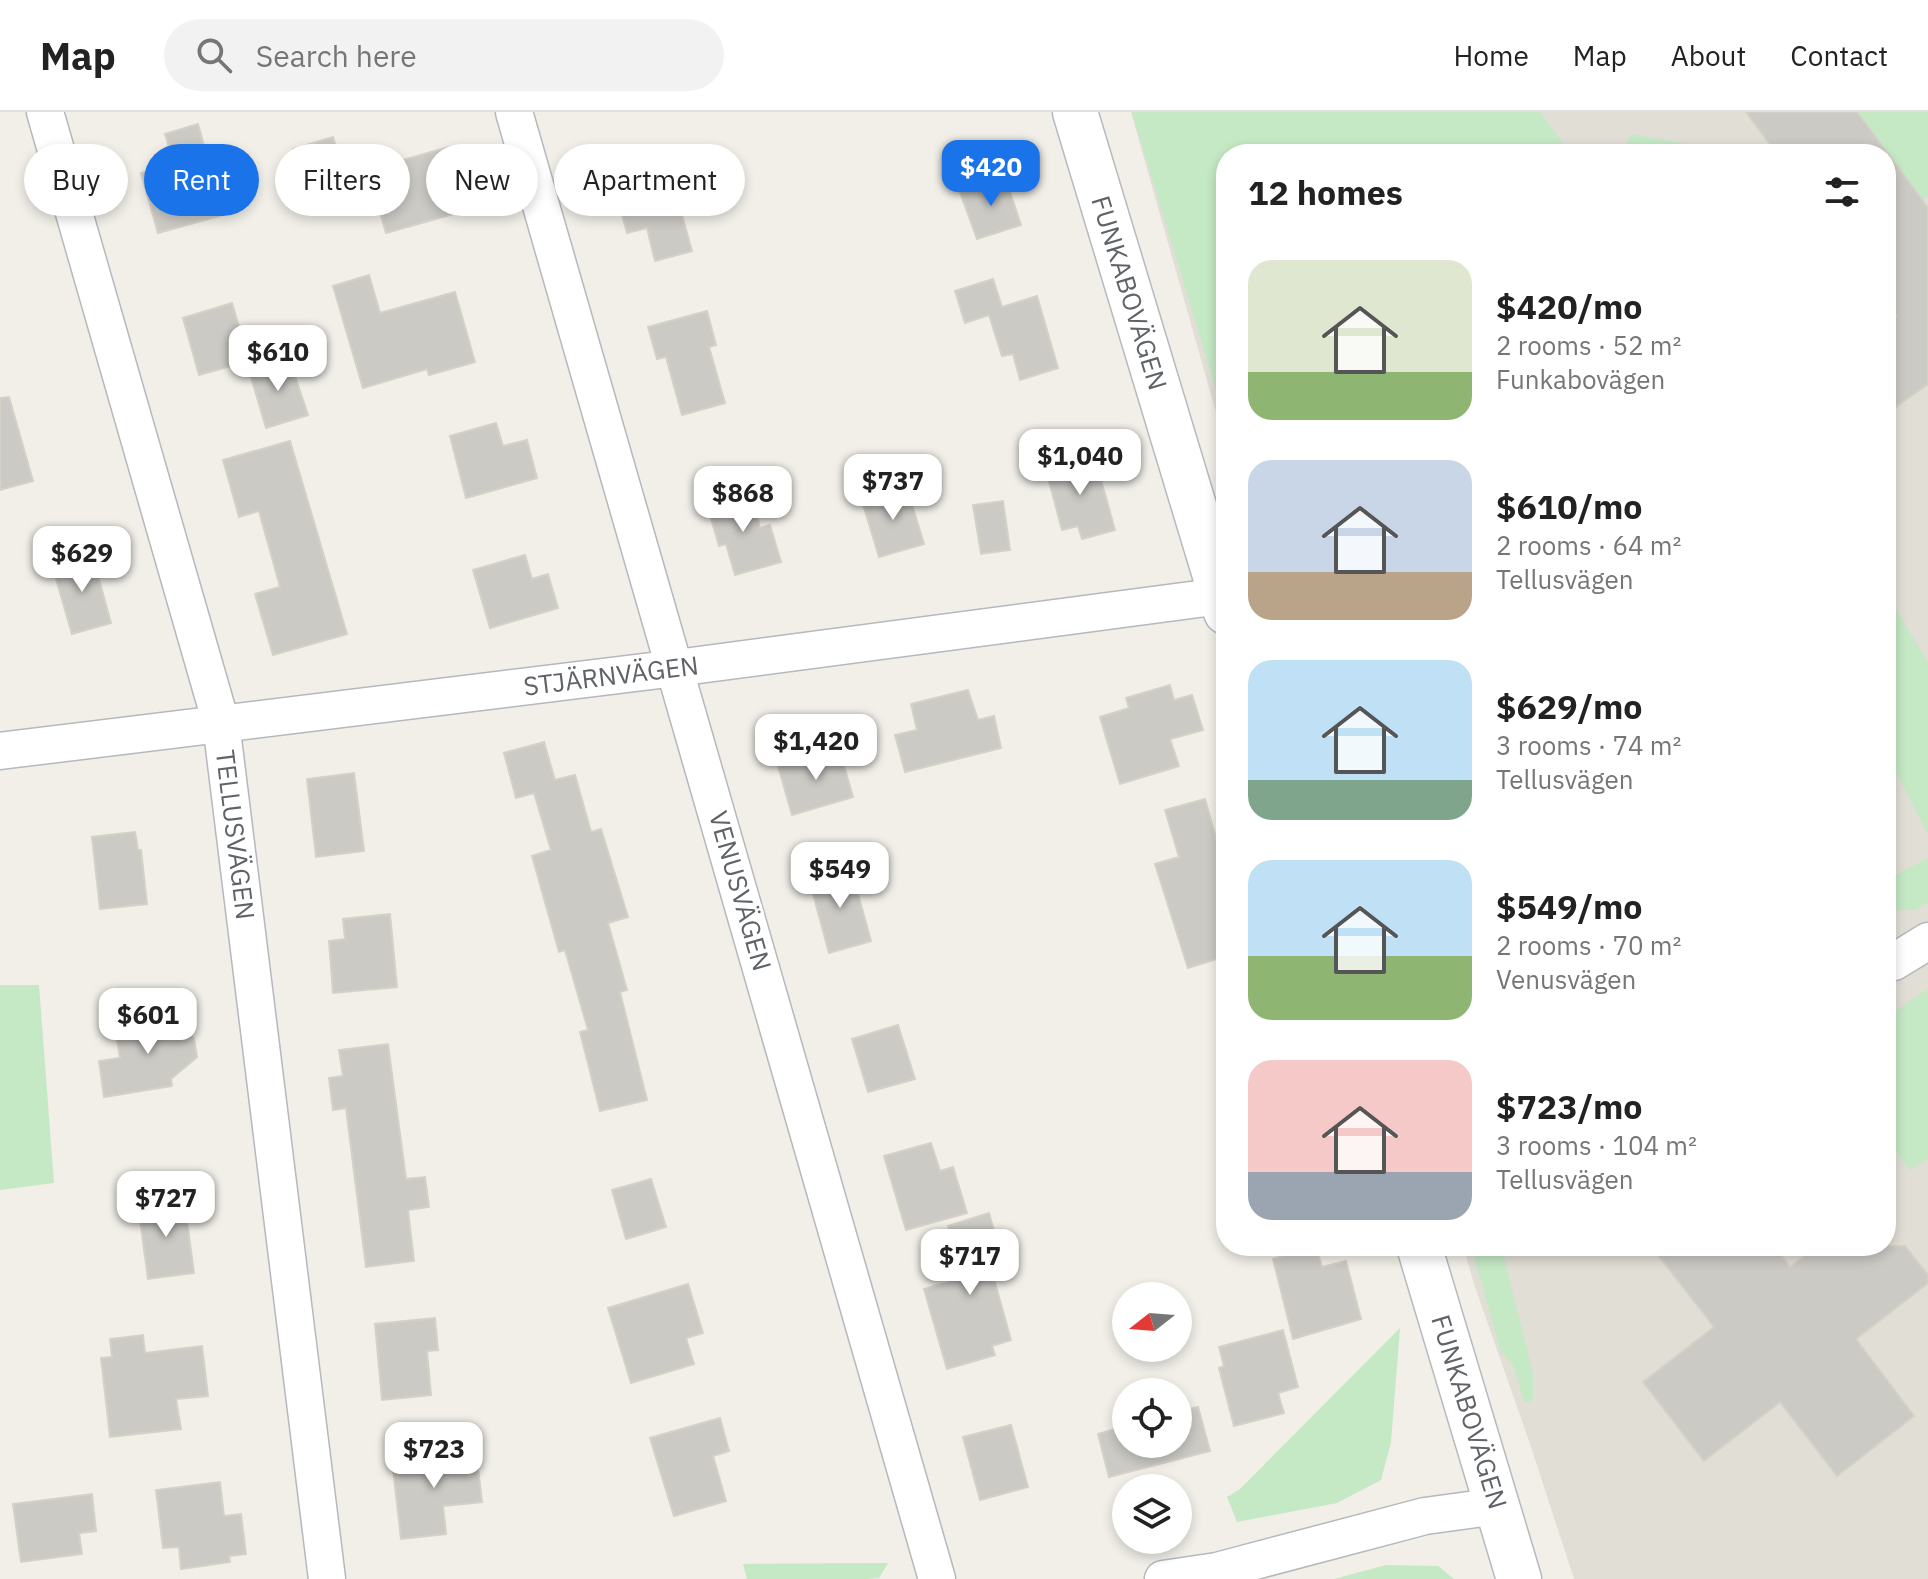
<!DOCTYPE html>
<html lang="en">
<head>
<meta charset="utf-8">
<style>
  :root { --surface:#fff; --page:#f2f2f2; --text:#222; --muted:#767676; --line:#e0e0e0; --accent:#1a73e8 }
  body { margin:0; font-family:"IBM Plex Sans",sans-serif; background:var(--page); color:var(--text); height:100vh; display:flex; flex-direction:column; font-size:30px; white-space:nowrap }
  * { box-sizing:border-box; margin:0 }
  p { font-size:26px; color:var(--muted) }
  .icon { flex:none; width:44px; height:44px; fill:none; stroke:currentColor; stroke-width:2; stroke-linecap:round; stroke-linejoin:round }
  .map { position:relative; flex:1; overflow:hidden }
  .sheet { position:absolute; left:1216px; top:32px; width:680px; height:1112px; display:flex; flex-direction:column; background:var(--surface); border-radius:32px; box-shadow:0 4px 12px #0003 }
  .sheet>* { flex:none }
  .guide { position:absolute; left:24px; top:32px; width:760px; height:72px; display:flex; gap:16px }
  .needle { width:52px; rotate:253deg }
  .buttons { position:absolute; left:1112px; top:1170px; display:grid; gap:16px }
  .buttons a { display:grid; place-items:center; width:80px; height:80px; border-radius:50%; background:var(--surface); box-shadow:0 4px 12px #0003; font-size:40px }
  .price { position:absolute; translate:-50% -68px; padding:0 18px; border-radius:16px; background:#fff; color:#222; font-size:26px; line-height:52px; filter:drop-shadow(0 2px 4px #0008) }
  .price::after { content:''; position:absolute; left:50%; top:48px; width:24px; height:18px; margin-left:-12px; background:inherit; clip-path:polygon(0 0,100% 0,50% 100%) }
  .price.selected { background:var(--accent); color:#fff }
  ul { padding:0; list-style:none }
  li { display:flex; align-items:center; gap:24px; height:200px; padding:0 32px }
  li span { display:grid; place-items:center; flex:none; width:224px; height:160px; border-radius:24px; color:#555 }
  li>.icon { margin-inline-start:auto }
  span .icon { width:96px; height:96px; fill:#fffc; stroke-width:1 }
  li b { font-size:34px }
  h2 { display:flex; justify-content:space-between; align-items:center; height:96px; padding:0 32px; font-size:34px }
  .chip { padding:0 28px; border-radius:36px; background:var(--surface); box-shadow:0 4px 12px #0003; font-size:28px; line-height:72px }
  .chip.selected { background:var(--accent); color:#fff }
  header { display:flex; align-items:center; gap:48px; box-sizing:border-box; height:112px; padding:0 40px; background:var(--surface); border-bottom:2px solid var(--line) }
  header strong { font-size:38px }
  nav { display:flex; gap:44px; margin-inline-start:auto; font-size:28px }
  .search { width:560px; height:72px; background:var(--page); display:flex; align-items:center; gap:20px; box-sizing:border-box; padding:0 28px; border-radius:44px; color:var(--muted); font-size:30px }
  .map>svg:first-child { display:block }
</style>
</head>
<body>
<header>
<strong>Map</strong>
<div class="search"><svg class="icon" aria-label="search" viewBox="0 0 24 24"><circle cx="10" cy="10" r="6"/><path d="M15 15l6 6"/></svg>Search here</div>
<nav><a>Home</a><a>Map</a><a>About</a><a>Contact</a></nav>
</header>
<div class="map">
<svg width="1928" height="1467" viewBox="0 0 1928 1467">
  <rect width="100%" height="100%" fill="#f1efe8"/>
  <!-- education -->
  <path fill="#e1ded6" d="M1131 0H1928V1467H1574L1530 1332 1475 1175 1463 1134H1886V42H1226V336Z"/>
  <!-- green -->
  <g fill="#c5e8c5">
    <path d="M1132 0H1540L1571 42H1226V311Z"/>
    <path d="M1857 0H1928V84L1922 88Z"/>
    <path d="M1631 22 1713 36 1717 42H1623Z"/>
    <path d="M1886 482 1928 550V722L1886 641Z"/>
    <path d="M1928 746V790L1915 798H1886L1888 767Z"/>
    <path d="M0 873H39L54 1071 0 1078Z"/>
    <path d="M1928 877V1046L1910 1058 1886 1026V905Z"/>
    <path d="M1471 1134H1501L1533 1261V1287L1529 1291 1524 1289 1513 1253 1501 1240Z"/>
    <path d="M1400 1216 1391 1330 1381 1368 1337 1391 1237 1410 1227 1385 1240 1377Z"/>
    <path d="M888 1451 879 1466 866 1467H747L743 1452Z"/>
    <path d="M1386 1453 1438 1454 1454 1467H1334Z"/>
  </g>
  <!-- building -->
  <g fill="#cccac5" stroke="#d6d1c6" stroke-width="2">
    <path d="M1746 0H1857L1928 96V272L1886 302V213L1897 204 1886 188V42H1777Z"/>
    <path d="M198 12 223 103 158 121 141 61 174 52 165 22Z"/>
    <path d="M333 25 344 60 304 72 293 37Z"/>
    <path d="M449 35 458 68 448 71 457 101 386 121 368 58Z"/>
    <path d="M661 38 665 50 681 46 690 81 677 85 692 139 655 149 647 116 627 121 608 52Z"/>
    <path d="M1005 65 1021 113 977 127 960 80Z"/>
    <path d="M369 163 380 201 455 180 475 250 429 263 427 257 363 276 333 174Z"/>
    <path d="M993 167 1002 195 1037 184 1058 256 1020 268 1013 242 1002 244 989 203 965 211 955 179Z"/>
    <path d="M232 191 249 249 199 263 183 206Z"/>
    <path d="M707 199 716 233 709 235 725 291 682 303 666 245 657 247 648 215Z"/>
    <path d="M289 246 308 303 266 316 249 258Z"/>
    <path d="M9 285 33 369 0 378V286Z"/>
    <path d="M496 311 503 334 527 328 537 366 466 386 450 324Z"/>
    <path d="M290 329 347 522 273 543 255 482 280 475 259 399 239 405 223 348Z"/>
    <path d="M1083 343 1086 352 1096 350 1115 418 1082 427 1078 414 1062 418 1045 354Z"/>
    <path d="M907 376 924 432 879 445 862 389Z"/>
    <path d="M751 379 760 416 770 413 781 450 735 463 726 432 719 434 707 392Z"/>
    <path d="M1003 389 1010 438 981 442 973 393Z"/>
    <path d="M92 442 111 511 72 522 52 453Z"/>
    <path d="M525 443 532 467 548 462 558 496 490 516 473 458Z"/>
    <path d="M1170 573 1174 588 1192 583 1203 618 1170 627 1179 654 1120 672 1100 605 1129 596 1126 586Z"/>
    <path d="M968 578 978 608 994 604 1001 636 905 660 895 623 917 618 911 592Z"/>
    <path d="M544 630 555 668 575 663 591 720 601 717 628 805 608 811 627 878 620 880 647 988 600 999 580 920 588 918 565 838 559 840 532 744 551 738 534 681 516 686 504 641Z"/>
    <path d="M839 636 853 685 792 703 778 654Z"/>
    <path d="M354 661 364 739 316 745 307 667Z"/>
    <path d="M1205 687 1226 761V844L1188 856 1155 752 1179 745 1165 698Z"/>
    <path d="M135 720 138 738H141L147 792 100 797 92 725Z"/>
    <path d="M851 756 871 829 829 841 809 767Z"/>
    <path d="M390 802 397 875 333 881 329 829 345 827 343 807Z"/>
    <path d="M158 898 194 926 197 945 171 967 172 974 104 985 99 949 120 946 117 928 132 926 129 903Z"/>
    <path d="M898 913 915 967 868 980 852 927Z"/>
    <path d="M388 932 406 1067 425 1065 429 1095 408 1098 414 1149 366 1155 346 996 333 998 329 966 343 964 339 938Z"/>
    <path d="M931 1031 940 1059 953 1055 967 1101 906 1118 884 1044Z"/>
    <path d="M651 1067 666 1115 626 1127 612 1078Z"/>
    <path d="M184 1087 194 1161 148 1167 138 1093Z"/>
    <path d="M989 1101 1004 1153 991 1156 1011 1228 992 1234 995 1243 947 1257 924 1177 964 1166 948 1114Z"/>
    <path d="M1651 1134H1774L1790 1155 1817 1134H1905L1928 1163V1171L1856 1227 1914 1304 1837 1364 1780 1290 1704 1349 1643 1270 1714 1215Z"/>
    <path d="M1316 1135 1322 1155 1346 1149 1361 1207 1293 1227 1273 1147Z"/>
    <path d="M688 1172 703 1221 686 1226 694 1252 631 1271 608 1196Z"/>
    <path d="M435 1206 438 1238 427 1239 431 1283 382 1288 375 1212Z"/>
    <path d="M1283 1218 1298 1275 1278 1281 1284 1301 1234 1314 1219 1256 1224 1254 1219 1235Z"/>
    <path d="M143 1223 145 1241 202 1234 208 1284 176 1287 181 1317 110 1325 101 1246 112 1245 110 1227Z"/>
    <path d="M1198 1295 1210 1339 1109 1365 1098 1322 1126 1314V1332H1178V1300Z"/>
    <path d="M720 1306 729 1339 713 1344 726 1389 674 1404 650 1326Z"/>
    <path d="M1011 1313 1028 1375 980 1388 963 1325Z"/>
    <path d="M476 1339 482 1390 443 1394 446 1422 401 1427 392 1348Z"/>
    <path d="M220 1370 224 1404 241 1402 246 1442 229 1444 230 1450 181 1457 179 1435 163 1436 156 1378Z"/>
    <path d="M92 1382 96 1419 79 1421 82 1442 21 1450 13 1392Z"/>
  </g>
  <g fill="none" stroke-linecap="round" stroke-linejoin="round">
    <defs>
      <g id="street">
        <path d="M45 0 221 611 327 1467"/>
        <path d="M514 0 937 1467"/>
        <path d="M0 639 676 556 1221 484"/>
        <path d="M1894 850 1928 829"/>
        <path d="M1163 1467 1217 1459 1425 1404 1498 1394"/>
      </g>
      <g id="secondary">
        <path d="M1075 0 1226 500"/>
        <path d="M1419 1134 1519 1467"/>
      </g>
    </defs>
    <!-- street casing -->
    <use href="#street" stroke="#b5b8bc" stroke-width="39"/>
    <!-- secondary casing -->
    <use href="#secondary" stroke="#b6babf" stroke-width="47"/>
    <!-- street -->
    <use href="#street" stroke="#fff" stroke-width="36"/>
    <!-- secondary -->
    <use href="#secondary" stroke="#fff" stroke-width="44"/>
  </g>
  <g text-anchor="middle" stroke-width="6" stroke-linejoin="round" paint-order="stroke">
    <!-- street labels -->
    <g font-size="26" fill="#5f6368" stroke="#fff">
      <text transform="translate(1129 181) rotate(73)" y="9">FUNKABOVÄGEN</text>
      <text transform="translate(611 564) rotate(-7)" y="9">STJÄRNVÄGEN</text>
      <text transform="translate(235 723) rotate(83)" y="9">TELLUSVÄGEN</text>
      <text transform="translate(740 779) rotate(74)" y="9">VENUSVÄGEN</text>
      <text transform="translate(1469 1300) rotate(73)" y="9">FUNKABOVÄGEN</text>
    </g>
  </g>
</svg>
<div class="buttons">
<a><svg class="needle" viewBox="-14 -14 28 28"><path d="M0-13l5 13h-10z" fill="#e53935"/><path d="M0 13l5-13h-10z" fill="#767676"/></svg></a>
<a><svg class="icon" aria-label="locate" viewBox="0 0 24 24"><circle cx="12" cy="12" r="6"/><path d="M12 2v4M12 18v4M2 12h4M18 12h4"/></svg></a>
<a><svg class="icon" aria-label="layers" viewBox="0 0 24 24"><path d="M12 4l9 5-9 5-9-5zM3 14l9 5 9-5"/></svg></a>
</div>
<b class="price selected" style="left:991px;top:96px">$420</b>
<b class="price" style="left:278px;top:281px">$610</b>
<b class="price" style="left:1080px;top:385px">$1,040</b>
<b class="price" style="left:893px;top:410px">$737</b>
<b class="price" style="left:743px;top:422px">$868</b>
<b class="price" style="left:82px;top:482px">$629</b>
<b class="price" style="left:816px;top:670px">$1,420</b>
<b class="price" style="left:840px;top:798px">$549</b>
<b class="price" style="left:148px;top:944px">$601</b>
<b class="price" style="left:166px;top:1127px">$727</b>
<b class="price" style="left:970px;top:1185px">$717</b>
<b class="price" style="left:434px;top:1378px">$723</b>
<div class="guide">
<a class="chip">Buy</a>
<a class="chip selected">Rent</a>
<a class="chip">Filters</a>
<a class="chip">New</a>
<a class="chip">Apartment</a>
</div>
<section class="sheet">
<h2>12 homes<svg class="icon" aria-label="filters" viewBox="0 0 24 24"><path d="M4 7h16M4 17h16"/><circle cx="9" cy="7" r="2"/><circle cx="15" cy="17" r="2"/></svg></h2>
<ul>
<li><span style="background:linear-gradient(#dfe7d0 70%,#8fb573 0)"><svg class="icon" aria-label="home" viewBox="0 0 24 24"><path d="M3 11l9-7 9 7M6 9v11h12V9"/></svg></span><div><b>$420/mo</b><p>2 rooms · 52 m²</p><p>Funkabovägen</p></div></li>
<li><span style="background:linear-gradient(#c9d6e8 70%,#b9a48a 0)"><svg class="icon" aria-label="home" viewBox="0 0 24 24"><path d="M3 11l9-7 9 7M6 9v11h12V9"/></svg></span><div><b>$610/mo</b><p>2 rooms · 64 m²</p><p>Tellusvägen</p></div></li>
<li><span style="background:linear-gradient(#bfe0f5 75%,#7fa58c 0)"><svg class="icon" aria-label="home" viewBox="0 0 24 24"><path d="M3 11l9-7 9 7M6 9v11h12V9"/></svg></span><div><b>$629/mo</b><p>3 rooms · 74 m²</p><p>Tellusvägen</p></div></li>
<li><span style="background:linear-gradient(#bfe0f5 60%,#8fb573 0)"><svg class="icon" aria-label="home" viewBox="0 0 24 24"><path d="M3 11l9-7 9 7M6 9v11h12V9"/></svg></span><div><b>$549/mo</b><p>2 rooms · 70 m²</p><p>Venusvägen</p></div></li>
<li><span style="background:linear-gradient(#f6c9c9 70%,#9aa5b1 0)"><svg class="icon" aria-label="home" viewBox="0 0 24 24"><path d="M3 11l9-7 9 7M6 9v11h12V9"/></svg></span><div><b>$723/mo</b><p>3 rooms · 104 m²</p><p>Tellusvägen</p></div></li>
</ul>
</section>
</div>
</body>
</html>
